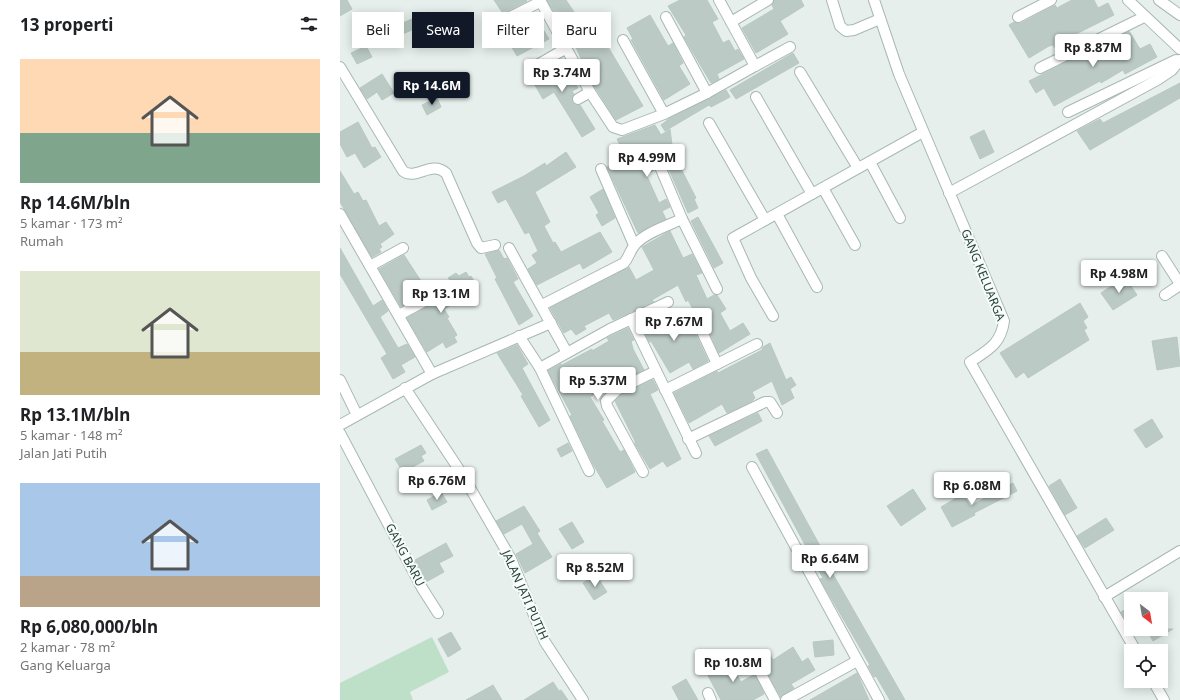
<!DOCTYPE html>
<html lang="id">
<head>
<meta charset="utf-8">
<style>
  :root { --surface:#fff; --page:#f2f2f2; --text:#202124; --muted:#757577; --accent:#111827 }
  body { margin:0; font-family:"Noto Sans",sans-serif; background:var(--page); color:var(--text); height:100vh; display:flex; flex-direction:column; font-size:15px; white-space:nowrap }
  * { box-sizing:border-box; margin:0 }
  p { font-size:13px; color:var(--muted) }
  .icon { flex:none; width:22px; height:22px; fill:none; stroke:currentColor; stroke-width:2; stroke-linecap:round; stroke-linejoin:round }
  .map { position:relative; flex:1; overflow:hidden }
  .sheet { display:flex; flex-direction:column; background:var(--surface); width:340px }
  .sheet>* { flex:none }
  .top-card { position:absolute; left:12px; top:12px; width:380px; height:36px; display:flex; gap:8px }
  .needle { width:26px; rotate:149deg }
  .controls { position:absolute; left:784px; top:592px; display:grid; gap:8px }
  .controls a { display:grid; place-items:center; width:44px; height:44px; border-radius:0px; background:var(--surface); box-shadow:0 2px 10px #0003; font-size:20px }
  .price { position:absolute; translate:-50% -34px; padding:0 9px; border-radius:4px; background:#fff; color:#222; font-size:13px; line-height:26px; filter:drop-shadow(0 1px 2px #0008) }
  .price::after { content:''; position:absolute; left:50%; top:24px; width:12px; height:9px; margin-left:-6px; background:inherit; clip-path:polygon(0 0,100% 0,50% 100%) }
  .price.selected { background:var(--accent); color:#fff }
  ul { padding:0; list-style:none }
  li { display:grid; align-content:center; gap:8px; height:212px; padding:0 20px }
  li span { display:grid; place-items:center; height:124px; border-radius:0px; color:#555 }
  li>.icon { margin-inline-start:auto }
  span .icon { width:72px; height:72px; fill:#fffc; stroke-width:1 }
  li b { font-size:17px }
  h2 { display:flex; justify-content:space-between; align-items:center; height:48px; padding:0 20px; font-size:17px }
  .pill { padding:0 14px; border-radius:0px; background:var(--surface); box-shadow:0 2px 10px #0003; font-size:14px; line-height:36px }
  .pill.selected { background:var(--accent); color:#fff }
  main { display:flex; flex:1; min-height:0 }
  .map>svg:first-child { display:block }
</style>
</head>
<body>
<main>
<section class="sheet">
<h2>13 properti<svg class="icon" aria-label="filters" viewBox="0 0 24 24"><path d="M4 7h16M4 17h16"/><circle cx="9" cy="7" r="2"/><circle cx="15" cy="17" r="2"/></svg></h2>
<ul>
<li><span style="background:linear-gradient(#ffd9b3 60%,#7fa58c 0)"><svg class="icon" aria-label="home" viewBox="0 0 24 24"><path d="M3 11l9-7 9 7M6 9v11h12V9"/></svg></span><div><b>Rp 14.6M/bln</b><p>5 kamar · 173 m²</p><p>Rumah</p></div></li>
<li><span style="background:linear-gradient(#dfe7d0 65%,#c2b280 0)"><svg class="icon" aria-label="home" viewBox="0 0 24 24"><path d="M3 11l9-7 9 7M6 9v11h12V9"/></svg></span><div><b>Rp 13.1M/bln</b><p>5 kamar · 148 m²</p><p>Jalan Jati Putih</p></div></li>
<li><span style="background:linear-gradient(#a9c7e8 75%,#b9a48a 0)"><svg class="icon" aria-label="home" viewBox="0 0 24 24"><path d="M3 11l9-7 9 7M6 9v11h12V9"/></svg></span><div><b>Rp 6,080,000/bln</b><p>2 kamar · 78 m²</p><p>Gang Keluarga</p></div></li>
</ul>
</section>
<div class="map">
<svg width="840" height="700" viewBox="0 0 840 700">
  <rect width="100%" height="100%" fill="#e6efeb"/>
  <!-- green -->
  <path fill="#bfe0c8" d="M92 637 109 672 70 692 73 700H0V683Z"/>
  <!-- building -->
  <g fill="#bbcac4" stroke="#b8c9c2">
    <path d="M0 0H7L12 9 0 16Z"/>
    <path d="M154 0H186L187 1 167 11 164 15Z"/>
    <path d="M207 0H226L244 27 241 30 251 48 264 40 303 106 276 120 251 81 253 80 242 61 232 38 218 16 217 17Z"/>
    <path d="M340 0H367L378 19 372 22 383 43 389 40 395 51 398 49 404 59 377 74 379 79 371 83 355 56 344 37 346 35 328 6Z"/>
    <path d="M434 0H461L464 6 440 21 448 34 416 53 402 28 434 9 432 5Z"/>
    <path d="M732 0H754L758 8 768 3 774 15 734 35 738 42 718 52 713 45 709 46 689 58 669 25 674 22 681 23 715 5 717 8Z"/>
    <path d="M88 12 93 21 46 41 42 32Z"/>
    <path d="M193 13 209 39 177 56 160 27Z"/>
    <path d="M310 15 328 46 333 43 343 63 339 66 350 84 324 100 291 40 293 39 287 28Z"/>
    <path d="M789 31 800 49 810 44 817 57 785 74 783 70 761 83 760 81 714 106 704 88 696 93 689 81 767 42 768 44Z"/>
    <path d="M26 46 32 57 17 64 11 53Z"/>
    <path d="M453 53 459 63 396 99 390 90Z"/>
    <path d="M221 59 238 88 232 91 234 94 232 102 235 105H240L255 129 242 137 214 92 203 99 188 73 195 74Z"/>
    <path d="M42 74 54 93 42 100 37 92 27 99 20 88Z"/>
    <path d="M840 83V98L750 150 737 131 760 119 763 123Z"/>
    <path d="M386 90 390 97 371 107 369 105 325 131 321 125 329 119Z"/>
    <path d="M97 98 101 107 87 115 82 105Z"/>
    <path d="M18 122 32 148 35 147 41 157 24 168 15 153 7 157 0 144V132Z"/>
    <path d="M315 125 321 135 330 129 333 153 356 198 354 199 358 208 348 213 319 147 317 145 311 144 307 150 314 170 306 174 319 203 326 199 330 207 322 211 326 219 298 233 267 167 286 157 277 139Z"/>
    <path d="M644 130 654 152 640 159 630 137Z"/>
    <path d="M226 152 236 167 195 192 210 222 204 226 213 243 215 242 221 252 260 232 272 252 243 269 240 263 197 285 188 269 197 263 192 255 198 251 189 232 185 234 166 199 158 203 152 192 184 176 205 163 206 166Z"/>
    <path d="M0 171 14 194 18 192 23 201 26 200 39 226 46 222 54 234 40 244 42 247 39 249 41 252 32 257 0 202Z"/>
    <path d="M263 189 275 218 262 226 256 215 259 213 250 197Z"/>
    <path d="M358 217 383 263 374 268 351 221Z"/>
    <path d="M330 231 343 258 352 254 362 273 356 275 367 299 374 295H377L386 309 380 313 390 331 403 323 410 334 379 353 361 314 354 311 348 300 346 302 338 285 312 300 314 302 273 320 269 313 244 326 246 329 236 335 231 329 224 333 210 308 289 267 296 280 314 270 302 247Z"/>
    <path d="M0 248 33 306 42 300 48 311 40 317 58 348 67 344 75 357 61 365 65 372 53 379 41 358 47 354 0 274Z"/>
    <path d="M159 250 164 259 167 258 178 279 173 282 193 316 179 325 155 279 157 278 145 254Z"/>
    <path d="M64 255 83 284 69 293 73 300 61 307 39 269Z"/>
    <path d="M126 272 129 277 131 276 135 283 132 285 135 291 104 309 109 317 107 318 117 335 114 337 117 342 106 348 103 342 87 352 67 318 108 295 104 284 110 280 108 278 116 273 119 276Z"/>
    <path d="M785 277 797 295 773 310 761 293Z"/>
    <path d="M740 303 748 317 743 321 747 328 744 330 749 340 688 378 684 372 676 378 660 353Z"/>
    <path d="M334 311 338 329 350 322 368 361 353 369 349 362 330 373 311 341 309 342 300 322 320 313 322 316H324Z"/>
    <path d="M288 328 294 340 291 341 293 349 304 370 291 376 287 369 253 389 256 393 250 397 264 420 262 421 280 452 284 450 295 472 267 488 253 464 230 416 232 415 208 371 221 364 222 365 252 349V351L269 341 267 338Z"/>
    <path d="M837 337 840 366 817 370 812 341Z"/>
    <path d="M430 343 446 380 451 377 456 385 450 389 454 398 442 405 432 381 412 392 415 398 412 401 387 413 382 404 349 423 334 393 377 371 378 373 422 350 423 347Z"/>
    <path d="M177 345 188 364 182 368 210 420 199 427 181 396 183 395 157 353Z"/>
    <path d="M313 380 318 390 310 394 341 459 327 467 323 461 310 469 295 444V441L275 401 281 395Z"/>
    <path d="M418 413 422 421 375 446 369 436Z"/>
    <path d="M812 419 823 437 806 448 794 430Z"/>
    <path d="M228 443 232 451 221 457 217 449Z"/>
    <path d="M81 445 86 453 81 456 84 461 63 472 55 459Z"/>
    <path d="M427 449 491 566 489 567 565 700H550L536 676 534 677 528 666 530 665 480 579 483 578 416 454Z"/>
    <path d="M720 479 737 508 725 515 709 486Z"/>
    <path d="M673 483 677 491 634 513 635 515 612 527 601 507 623 494 630 506Z"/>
    <path d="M573 489 586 509 561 526 547 506Z"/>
    <path d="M101 492 107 502 92 510 87 500Z"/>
    <path d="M184 506 200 531 197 533 212 557 185 573 176 554 193 544 182 524 164 534 156 521Z"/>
    <path d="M766 518 774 530 745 548 737 536Z"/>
    <path d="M232 522 244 542 232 549 219 529Z"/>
    <path d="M106 543 113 556 99 563 104 572 86 582 75 560Z"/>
    <path d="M256 575 267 592 254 600 243 583Z"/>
    <path d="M791 606V629L781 612Z"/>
    <path d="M806 629H833L813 641Z"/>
    <path d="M111 632 121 649 108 657 98 639Z"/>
    <path d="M493 640 494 655 475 657 473 642Z"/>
    <path d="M453 647 462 662 468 658 475 670 451 684 454 688 441 697 426 671 422 668 417 669 414 665 430 655 433 660Z"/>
    <path d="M387 658 401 682 415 674 424 694 413 700H381L365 670Z"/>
    <path d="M517 673 529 700H470Z"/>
    <path d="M346 679 358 700H339L332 687Z"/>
    <path d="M213 682 219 691 221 690 228 700H184Z"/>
    <path d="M153 685 162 700H126Z"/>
  </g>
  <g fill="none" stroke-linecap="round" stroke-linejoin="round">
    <defs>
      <g id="minor">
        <path d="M200 0 250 92 273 127 282 130 324 114 367 93 415 66 379 0"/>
        <path d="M492 0 500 26 506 31 514 30 540 19"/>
        <path d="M534 0 559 74 664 321C661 344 648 350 630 362L796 651"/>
        <path d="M788 0 840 49"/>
        <path d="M819 0 840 15"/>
        <path d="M170 17 200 2"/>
        <path d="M326 17 367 93"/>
        <path d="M678 17 711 0"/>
        <path d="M391 22 428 0"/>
        <path d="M283 40 324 114"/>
        <path d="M415 66 450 47"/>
        <path d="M0 67 63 171C76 181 91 160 106 173L137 243 141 248 155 245"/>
        <path d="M192 68 225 49"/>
        <path d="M700 68 804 17"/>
        <path d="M460 72 518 168"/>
        <path d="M416 97 472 194"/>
        <path d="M238 99 250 92"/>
        <path d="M728 112 836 60"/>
        <path d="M369 123 425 220"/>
        <path d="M313 150 342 219 377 289"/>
        <path d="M530 162 560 218"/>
        <path d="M261 169 294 245"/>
        <path d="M483 188 515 245"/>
        <path d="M609 193 817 80 832 70 840 60"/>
        <path d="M0 214 92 374"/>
        <path d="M437 214 477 287"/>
        <path d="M169 248 226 351"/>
        <path d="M822 256 840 284"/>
        <path d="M30 266 63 248"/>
        <path d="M825 295 840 285"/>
        <path d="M202 305 284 263C289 257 290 251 294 246 302 234 329 225 342 219"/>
        <path d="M59 315 96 295"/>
        <path d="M433 316 411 278 393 238 583 132"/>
        <path d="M355 317 377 364"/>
        <path d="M291 319 356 453"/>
        <path d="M179 336 200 368 249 471"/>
        <path d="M200 368 270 329 328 302"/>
        <path d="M0 380 17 415"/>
        <path d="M65 388 122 474 171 559 205 642 243 700"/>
        <path d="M325 390 417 344"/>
        <path d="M0 425 92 374 211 323"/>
        <path d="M0 433 82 588 98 613"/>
        <path d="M348 439 425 402H430L437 413"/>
        <path d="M412 467 539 700"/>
        <path d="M303 472 267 406 266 401 277 390 316 371"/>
        <path d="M764 597 840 551"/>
        <path d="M421 674 435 700"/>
        <path d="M813 681 824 700"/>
        <path d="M368 693 371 700"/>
        <path d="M446 700 517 661"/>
      </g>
    </defs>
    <!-- minor casing -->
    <use href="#minor" stroke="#a8b8b2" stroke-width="12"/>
    <!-- minor -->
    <use href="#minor" stroke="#fff" stroke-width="10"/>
  </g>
  <g text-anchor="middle" stroke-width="4" stroke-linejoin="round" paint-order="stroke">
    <!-- street labels -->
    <g font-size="12" fill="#24423a" stroke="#f7fbf9">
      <text transform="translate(643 275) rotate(68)" y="4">GANG KELUARGA</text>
      <text transform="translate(65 555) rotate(62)" y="4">GANG BARU</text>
      <text transform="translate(185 595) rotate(66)" y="4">JALAN JATI PUTIH</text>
    </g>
  </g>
</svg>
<div class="controls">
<a><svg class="needle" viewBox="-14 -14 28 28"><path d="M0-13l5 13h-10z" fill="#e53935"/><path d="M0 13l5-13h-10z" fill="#757577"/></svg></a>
<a><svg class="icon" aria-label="locate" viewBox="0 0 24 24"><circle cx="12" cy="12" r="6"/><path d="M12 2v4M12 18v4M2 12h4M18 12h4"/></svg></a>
</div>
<b class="price" style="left:753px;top:68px">Rp 8.87M</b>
<b class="price" style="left:222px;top:93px">Rp 3.74M</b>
<b class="price selected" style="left:92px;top:106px">Rp 14.6M</b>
<b class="price" style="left:307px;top:178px">Rp 4.99M</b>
<b class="price" style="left:779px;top:294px">Rp 4.98M</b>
<b class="price" style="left:101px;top:314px">Rp 13.1M</b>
<b class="price" style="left:334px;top:342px">Rp 7.67M</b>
<b class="price" style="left:258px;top:401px">Rp 5.37M</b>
<b class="price" style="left:97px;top:501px">Rp 6.76M</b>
<b class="price" style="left:632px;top:506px">Rp 6.08M</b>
<b class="price" style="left:490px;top:579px">Rp 6.64M</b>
<b class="price" style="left:255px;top:588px">Rp 8.52M</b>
<b class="price" style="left:393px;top:683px">Rp 10.8M</b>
<div class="top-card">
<a class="pill">Beli</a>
<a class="pill selected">Sewa</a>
<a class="pill">Filter</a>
<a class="pill">Baru</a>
</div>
</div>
</main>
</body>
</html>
